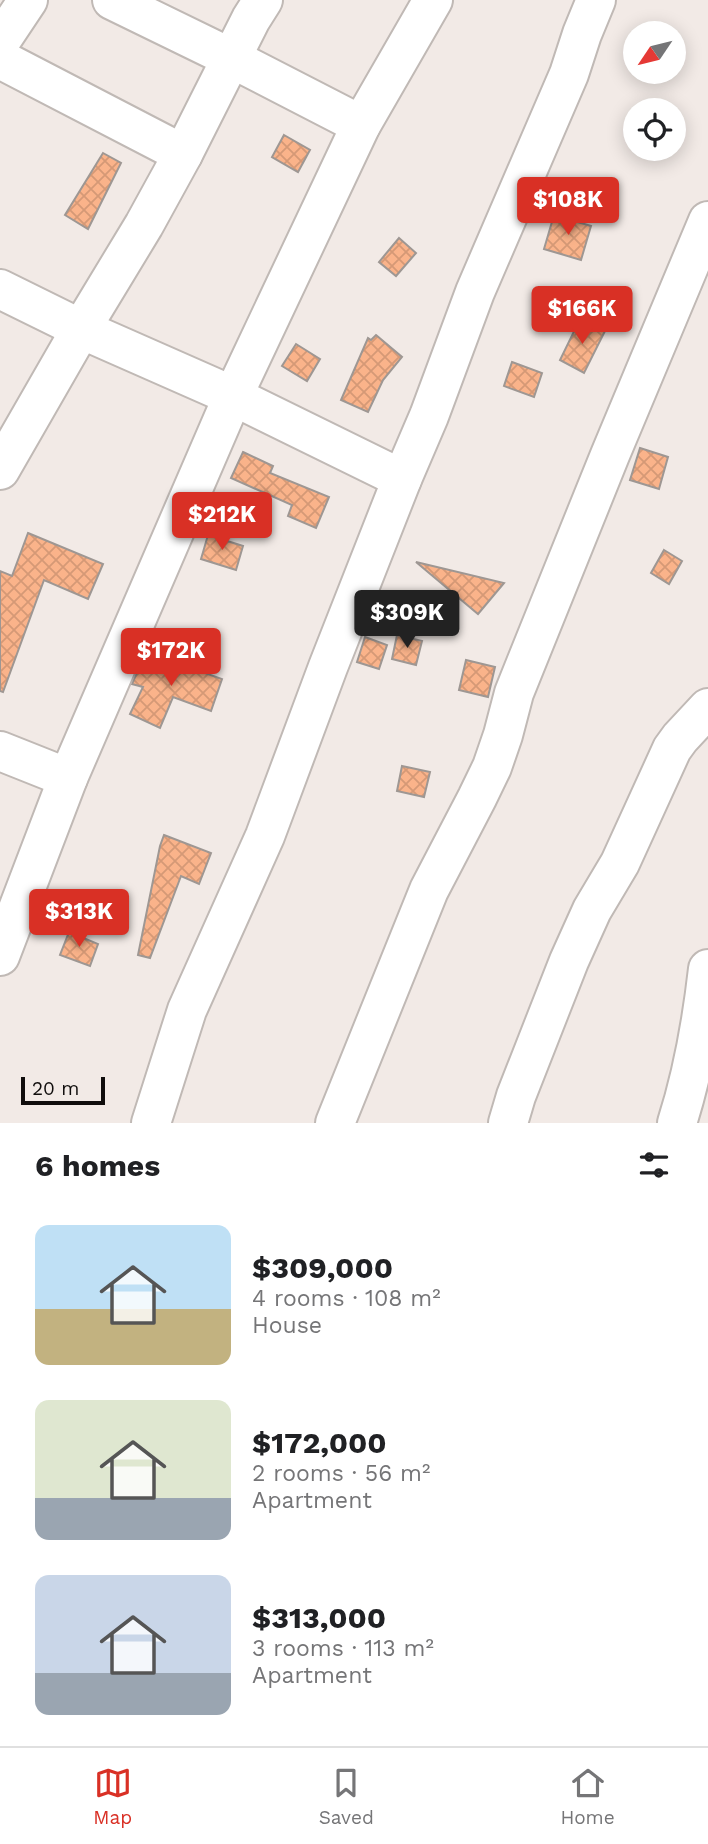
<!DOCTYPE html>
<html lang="en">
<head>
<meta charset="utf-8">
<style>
  :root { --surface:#fff; --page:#f6f6f6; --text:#202124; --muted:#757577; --line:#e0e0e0; --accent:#d93025 }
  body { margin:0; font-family:"Work Sans",sans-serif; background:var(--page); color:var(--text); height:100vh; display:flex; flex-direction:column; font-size:26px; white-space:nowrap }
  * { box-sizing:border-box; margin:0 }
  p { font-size:23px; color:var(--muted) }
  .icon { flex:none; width:38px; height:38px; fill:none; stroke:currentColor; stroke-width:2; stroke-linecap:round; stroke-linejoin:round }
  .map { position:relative; height:1123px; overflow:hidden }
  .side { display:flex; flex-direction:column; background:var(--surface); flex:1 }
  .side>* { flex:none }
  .needle { width:46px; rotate:235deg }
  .controls { position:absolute; left:623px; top:21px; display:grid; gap:14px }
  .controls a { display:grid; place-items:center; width:63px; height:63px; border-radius:50%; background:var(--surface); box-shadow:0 4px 18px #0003; font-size:35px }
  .scale { position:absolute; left:21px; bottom:18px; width:84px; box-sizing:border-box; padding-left:7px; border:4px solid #100d0c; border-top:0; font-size:19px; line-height:24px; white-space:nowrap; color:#100d0c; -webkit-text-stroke:5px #f2eae6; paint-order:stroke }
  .price { position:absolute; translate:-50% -60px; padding:0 16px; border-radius:7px; background:var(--accent); color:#fff; font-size:23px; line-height:46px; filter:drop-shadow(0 2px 4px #0008) }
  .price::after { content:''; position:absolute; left:50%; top:42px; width:21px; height:16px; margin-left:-10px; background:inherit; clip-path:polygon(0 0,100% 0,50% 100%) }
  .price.selected { background:#222; color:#fff }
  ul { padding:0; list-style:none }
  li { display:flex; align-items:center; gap:21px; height:175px; padding:0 35px }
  li span { display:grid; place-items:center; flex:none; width:196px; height:140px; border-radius:14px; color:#555 }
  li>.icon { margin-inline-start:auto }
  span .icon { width:84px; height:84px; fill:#fffc; stroke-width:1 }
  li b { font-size:30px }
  h2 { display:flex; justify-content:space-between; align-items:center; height:84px; padding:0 35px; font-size:30px }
  .tabs { display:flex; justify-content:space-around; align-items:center; height:98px; border-top:2px solid var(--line); background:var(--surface); font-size:19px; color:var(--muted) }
  .tabs a { display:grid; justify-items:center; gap:4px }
  .tabs .selected { color:var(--accent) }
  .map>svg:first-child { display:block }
</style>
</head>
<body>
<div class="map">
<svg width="708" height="1123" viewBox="0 0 708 1123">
  <defs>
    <pattern id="building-cross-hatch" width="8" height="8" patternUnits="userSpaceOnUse" patternTransform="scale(1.75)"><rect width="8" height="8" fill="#fab38a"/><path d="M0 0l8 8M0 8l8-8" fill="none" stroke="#d59976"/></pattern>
  </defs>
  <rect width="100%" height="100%" fill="#f2eae6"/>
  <!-- building -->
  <g fill="url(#building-cross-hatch)" stroke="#9e9793" stroke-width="2">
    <path d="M284 135 310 150 298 172 272 157Z"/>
    <path d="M103 153 121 163 88 229 65 215Z"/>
    <path d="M554 215 591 226 581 260 544 249Z"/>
    <path d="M399 238 416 253 396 276 379 262Z"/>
    <path d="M580 319 605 331 584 373 560 360Z"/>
    <path d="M376 335 402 357 383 380 368 412 341 400 368 338 371 340Z"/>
    <path d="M296 344 320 359 307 381 282 366Z"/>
    <path d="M512 362 542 373 534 397 504 386Z"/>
    <path d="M640 448 668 457 659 489 630 480Z"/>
    <path d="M243 452 273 466 270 473 329 497 316 528 288 516 292 505 231 478Z"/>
    <path d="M28 533 103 564 88 599 44 580 3 692 0 691V571L12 576Z"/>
    <path d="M208 535 243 546 236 570 201 559Z"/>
    <path d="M664 550 682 561 669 584 651 573Z"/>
    <path d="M416 562 504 583 478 614Z"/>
    <path d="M397 635 422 641 416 665 392 659Z"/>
    <path d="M365 637 387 645 379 669 357 662Z"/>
    <path d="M146 652 222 679 211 711 173 697 160 728 130 714 143 687 132 684Z"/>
    <path d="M466 660 495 667 488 697 459 690Z"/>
    <path d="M402 766 430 772 424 797 397 791Z"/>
    <path d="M164 835 211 853 199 884 181 876 150 958 138 955 160 846Z"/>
    <path d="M69 932 98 944 90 966 60 955Z"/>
  </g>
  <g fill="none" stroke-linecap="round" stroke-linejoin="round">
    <defs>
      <g id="minor">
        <path d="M112 0 231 58 361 125"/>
        <path d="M0 42 28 0"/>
        <path d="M0 59 183 154"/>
        <path d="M0 289 81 329 233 396 402 479"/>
        <path d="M0 470 81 329 144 225 183 154 251 19 263 0"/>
        <path d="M0 751 68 778"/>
        <path d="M0 956 68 778 233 396 361 125 433 0"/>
        <path d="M151 1123 187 1010 265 836 328 667 402 479 429 416 475 292 569 74 582 34 596 0"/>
        <path d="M335 1123 429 890 477 798 492 767 503 735 514 693 610 455 708 221"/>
        <path d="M508 1123 516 1096 569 961 592 910 620 863 672 749 680 738 708 708"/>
        <path d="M677 1123C693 1073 702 1022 708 969"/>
      </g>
    </defs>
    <!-- minor casing -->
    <use href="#minor" stroke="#c0b9b5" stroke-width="42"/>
    <!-- minor -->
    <use href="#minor" stroke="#fff" stroke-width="38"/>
  </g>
</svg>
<div class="controls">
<a><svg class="needle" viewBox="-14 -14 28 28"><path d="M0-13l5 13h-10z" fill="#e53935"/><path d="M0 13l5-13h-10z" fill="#757577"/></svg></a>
<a><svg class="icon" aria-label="locate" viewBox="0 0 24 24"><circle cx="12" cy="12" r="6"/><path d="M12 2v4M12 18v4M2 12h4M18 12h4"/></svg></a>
</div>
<div class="scale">20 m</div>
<b class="price" style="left:568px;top:237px">$108K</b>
<b class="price" style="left:582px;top:346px">$166K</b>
<b class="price" style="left:222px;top:552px">$212K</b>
<b class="price selected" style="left:407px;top:650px">$309K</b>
<b class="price" style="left:171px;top:688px">$172K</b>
<b class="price" style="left:79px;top:949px">$313K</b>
</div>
<section class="side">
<h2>6 homes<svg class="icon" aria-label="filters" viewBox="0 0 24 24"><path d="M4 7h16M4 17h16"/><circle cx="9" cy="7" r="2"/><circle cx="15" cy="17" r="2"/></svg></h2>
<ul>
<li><span style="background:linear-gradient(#bfe0f5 60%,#c2b280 0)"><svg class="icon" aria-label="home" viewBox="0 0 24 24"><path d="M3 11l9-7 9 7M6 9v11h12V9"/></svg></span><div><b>$309,000</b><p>4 rooms · 108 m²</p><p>House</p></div></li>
<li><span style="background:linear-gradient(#dfe7d0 70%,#9aa5b1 0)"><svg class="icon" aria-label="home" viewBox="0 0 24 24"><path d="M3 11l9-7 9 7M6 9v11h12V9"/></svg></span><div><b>$172,000</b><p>2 rooms · 56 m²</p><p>Apartment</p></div></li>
<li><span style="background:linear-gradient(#c9d6e8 70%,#9aa5b1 0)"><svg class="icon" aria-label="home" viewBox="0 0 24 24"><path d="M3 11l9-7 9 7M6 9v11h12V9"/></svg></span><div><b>$313,000</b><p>3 rooms · 113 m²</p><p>Apartment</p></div></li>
</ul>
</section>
<nav class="tabs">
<a class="selected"><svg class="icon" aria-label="map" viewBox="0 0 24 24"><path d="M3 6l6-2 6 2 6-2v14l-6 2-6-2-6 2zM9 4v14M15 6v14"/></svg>Map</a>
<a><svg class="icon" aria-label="saved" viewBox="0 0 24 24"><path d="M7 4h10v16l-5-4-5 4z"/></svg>Saved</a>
<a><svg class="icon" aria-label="home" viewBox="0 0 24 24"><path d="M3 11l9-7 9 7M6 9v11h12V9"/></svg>Home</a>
</nav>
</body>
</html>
